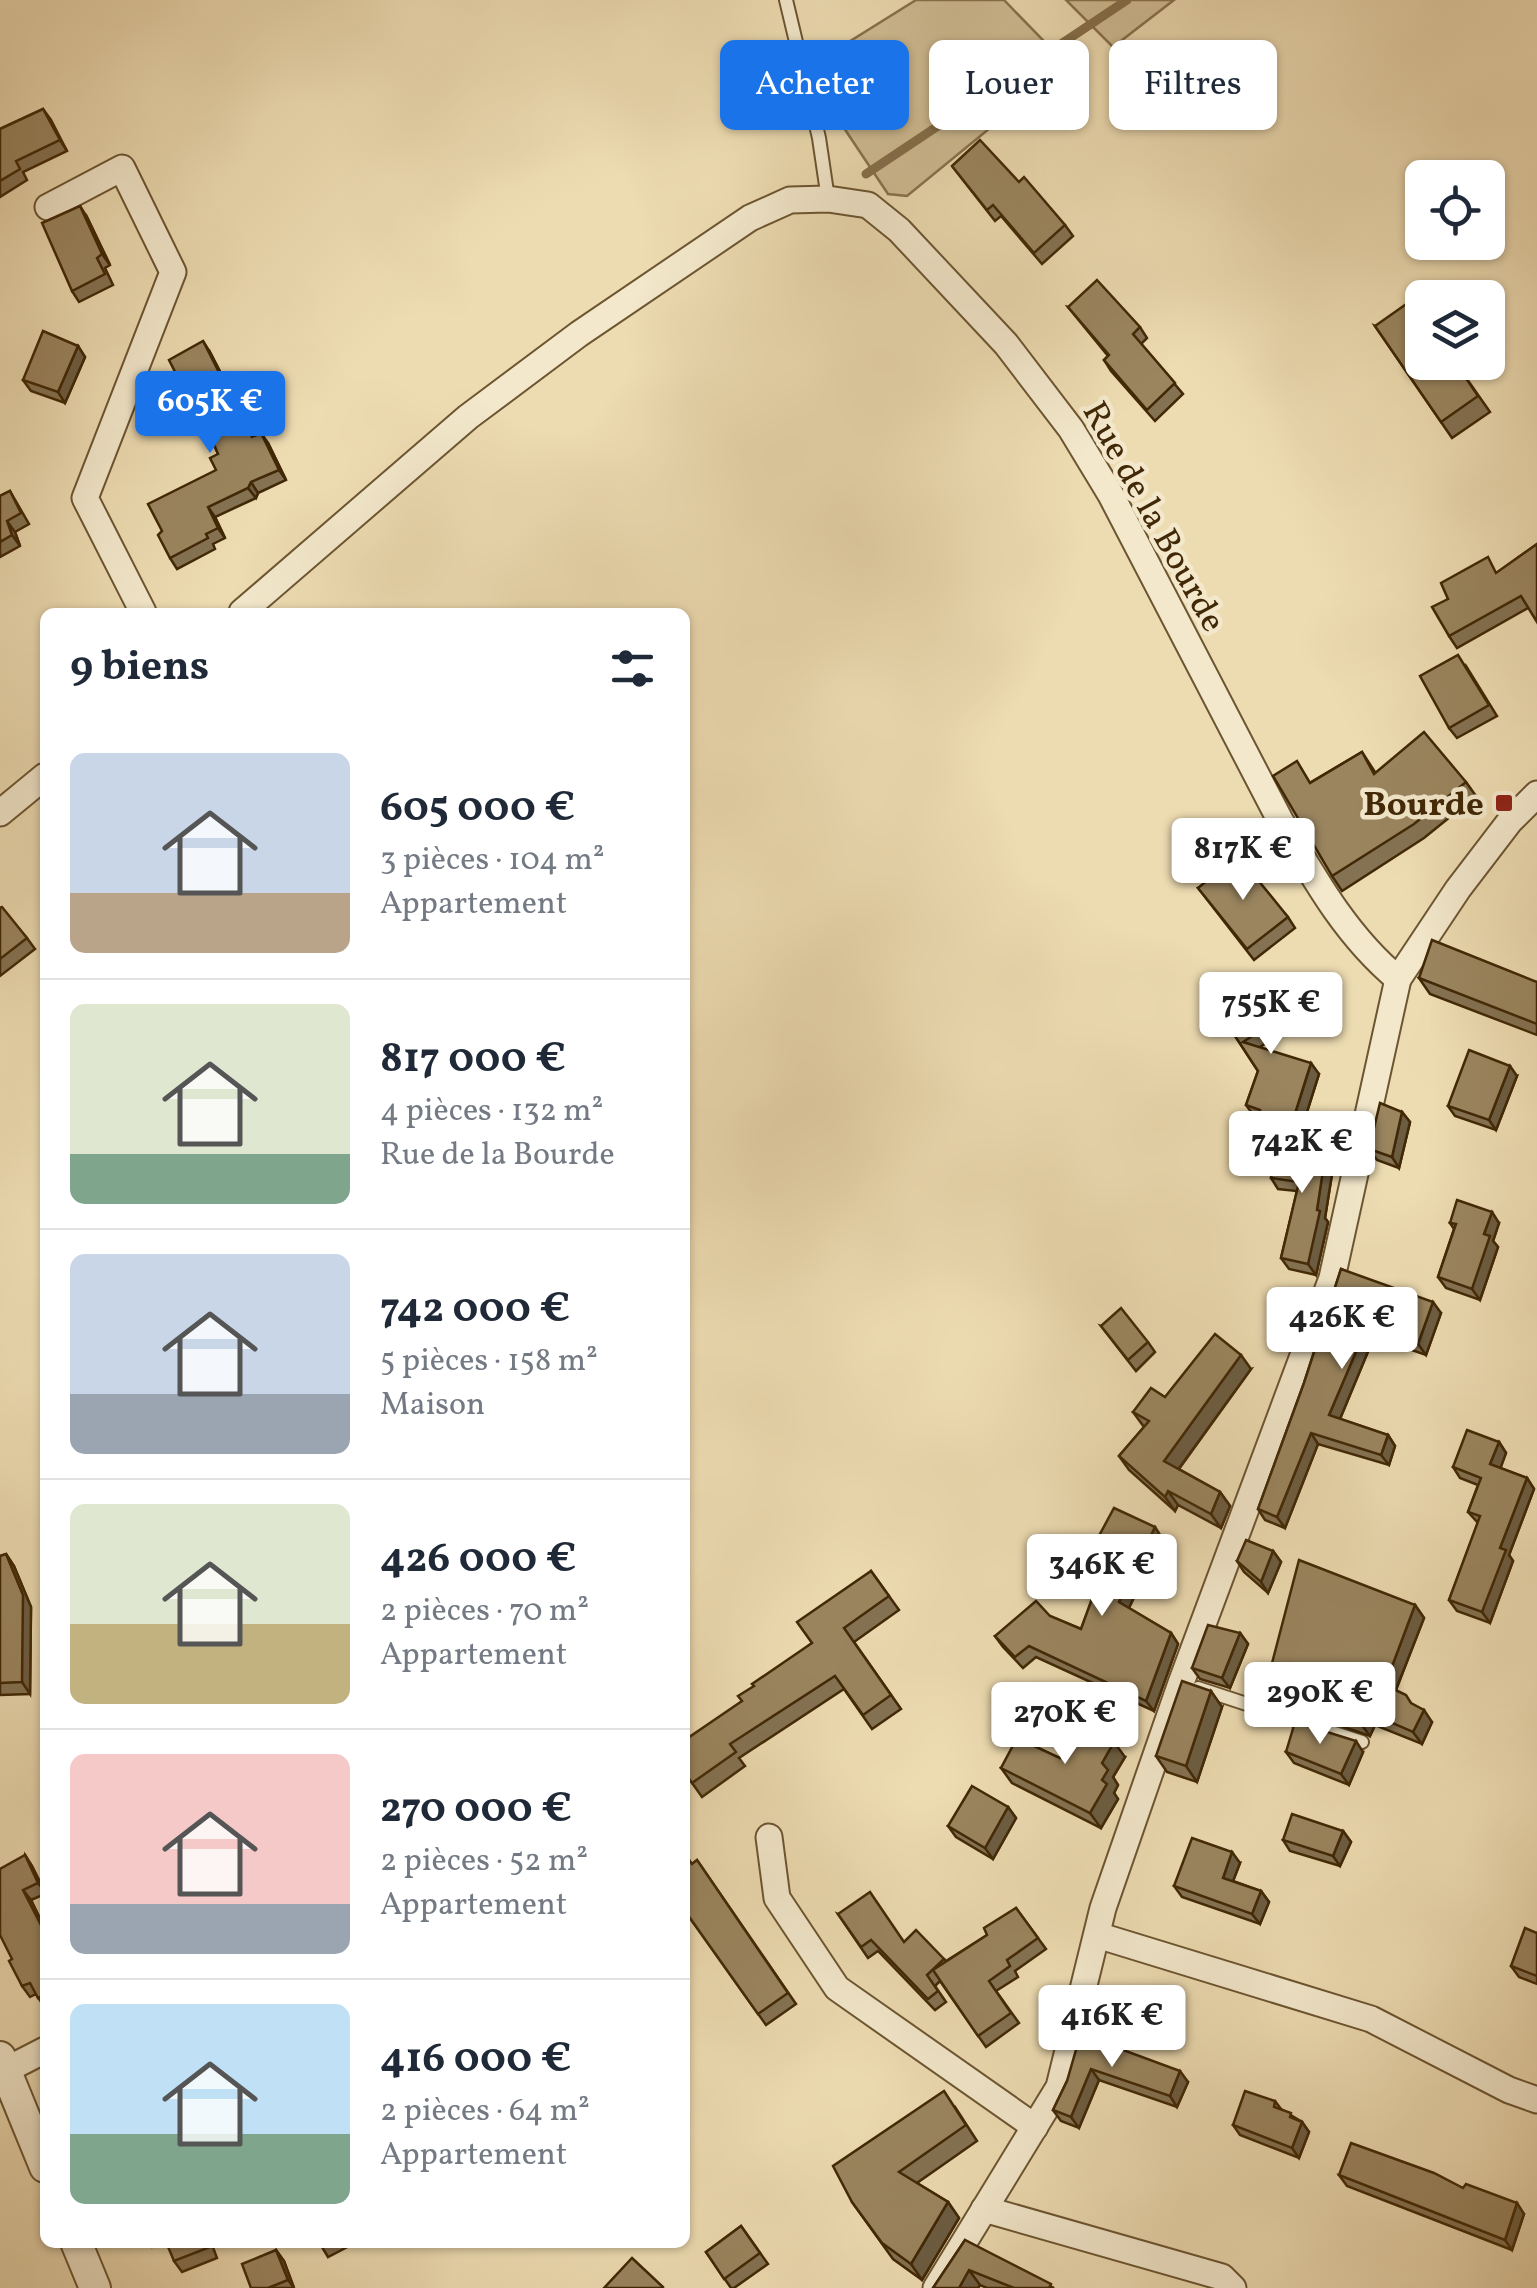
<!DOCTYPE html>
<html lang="fr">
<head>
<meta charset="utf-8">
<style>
  :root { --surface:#fff; --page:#f6f6f7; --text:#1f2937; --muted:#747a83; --line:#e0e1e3; --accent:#1a73e8 }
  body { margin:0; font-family:Vollkorn,serif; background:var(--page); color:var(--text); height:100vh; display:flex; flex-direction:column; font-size:38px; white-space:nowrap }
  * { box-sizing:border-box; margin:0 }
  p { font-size:32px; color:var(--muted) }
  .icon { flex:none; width:55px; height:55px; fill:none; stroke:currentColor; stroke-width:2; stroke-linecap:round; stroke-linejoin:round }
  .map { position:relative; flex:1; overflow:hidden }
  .drawer { position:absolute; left:40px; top:608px; width:650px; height:1640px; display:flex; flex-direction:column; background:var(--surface); border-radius:15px; box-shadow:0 2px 8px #0004 }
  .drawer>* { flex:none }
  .hud { position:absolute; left:720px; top:40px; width:665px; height:90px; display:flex; gap:20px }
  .tools { position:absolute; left:1405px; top:160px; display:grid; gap:20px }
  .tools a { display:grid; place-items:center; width:100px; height:100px; border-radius:15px; background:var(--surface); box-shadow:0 2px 8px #0004; font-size:50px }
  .price { position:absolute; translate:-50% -85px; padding:0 22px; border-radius:10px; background:#fff; color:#222; font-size:32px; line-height:65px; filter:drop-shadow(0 2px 5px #0008) }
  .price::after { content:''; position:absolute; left:50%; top:60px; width:30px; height:22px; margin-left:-15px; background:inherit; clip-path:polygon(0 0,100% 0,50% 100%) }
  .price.on { background:var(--accent); color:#fff }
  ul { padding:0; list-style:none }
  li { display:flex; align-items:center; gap:30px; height:250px; padding:0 30px }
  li+li { border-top:2px solid var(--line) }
  li span { display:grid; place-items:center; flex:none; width:280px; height:200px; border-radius:15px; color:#555 }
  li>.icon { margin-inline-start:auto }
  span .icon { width:120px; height:120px; fill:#fffc; stroke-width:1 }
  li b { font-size:42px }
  h2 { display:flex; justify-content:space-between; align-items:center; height:120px; padding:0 30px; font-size:42px }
  .tag { padding:0 35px; border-radius:15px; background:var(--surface); box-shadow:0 2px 8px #0004; font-size:35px; line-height:90px }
  .tag.on { background:var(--accent); color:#fff }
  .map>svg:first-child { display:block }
</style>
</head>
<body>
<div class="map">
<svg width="1537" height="2288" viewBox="0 0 1537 2288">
  <rect width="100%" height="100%" fill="#eddbb1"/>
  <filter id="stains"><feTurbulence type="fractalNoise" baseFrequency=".002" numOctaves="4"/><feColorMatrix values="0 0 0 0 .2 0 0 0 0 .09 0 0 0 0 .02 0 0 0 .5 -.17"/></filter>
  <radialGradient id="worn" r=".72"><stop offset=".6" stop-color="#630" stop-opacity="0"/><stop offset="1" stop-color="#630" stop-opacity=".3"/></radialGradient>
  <!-- green -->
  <g fill="#d0bd94" stroke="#88724d" stroke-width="2.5">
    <path d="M916 0H1004L1067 65 907 196 888 194 844 128V45Z"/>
    <path d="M1066 0H1174L1113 47Z"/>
  </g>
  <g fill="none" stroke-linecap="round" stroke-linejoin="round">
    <!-- stream -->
    <path stroke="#856f4a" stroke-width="9" d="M866 174 1127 0"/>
    <defs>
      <g id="service">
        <path d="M786 0 819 138 828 199"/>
        <path d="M1198 1688 1362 1742"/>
      </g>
      <g id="minor">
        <path d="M48 207 122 168 173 272 85 498 143 612"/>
        <path d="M242 612 468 417 579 334 750 218 790 200 828 199 868 205 899 230 1006 344 1071 429 1111 495 1280 820C1314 878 1346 936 1398 979"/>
        <path d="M0 813 45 776"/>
        <path d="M769 1837 777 1898 837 1988 1035 2127"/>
        <path d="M1097 1935 1371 2019 1509 2090 1537 2100"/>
        <path d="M6 2070 45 2050"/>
        <path d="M984 2209 1222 2277 1233 2288"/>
        <path d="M936 2288 1059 2087 1103 1908 1181 1683 1332 1278 1398 979 1458 889 1510 821 1537 794"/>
      </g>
      <g id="tertiary">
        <path d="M0 2057 45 2167"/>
        <path d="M76 2242 95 2288"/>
      </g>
    </defs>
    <!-- service casing -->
    <use href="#service" stroke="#6c5531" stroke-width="16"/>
    <!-- minor casing -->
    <use href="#minor" stroke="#6c5531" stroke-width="29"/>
    <!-- tertiary casing -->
    <use href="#tertiary" stroke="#6c5531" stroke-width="34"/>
    <!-- service -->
    <use href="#service" stroke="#f3e8cc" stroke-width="12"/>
    <!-- minor -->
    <use href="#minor" stroke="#f3e8cc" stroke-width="25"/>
    <!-- tertiary -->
    <use href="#tertiary" stroke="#f3e8cc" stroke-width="30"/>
  </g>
  <!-- wall -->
  <g fill="#847252" stroke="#412806" stroke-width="2.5">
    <path d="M43 109 67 151 23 172 27 180 0 197V129Z"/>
    <path d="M952 166 1065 225 1073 236 1042 264 1001 216 995 221Z"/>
    <path d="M87 217 110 265 105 268 113 285 79 302 72 291Z"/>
    <path d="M1068 307 1140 327 1147 338 1141 344 1183 394 1155 421 1111 371 1104 360 1108 356Z"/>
    <path d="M1375 326 1455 362 1490 412 1452 438Z"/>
    <path d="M78 346 85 357 65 403 31 391 23 380Z"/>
    <path d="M210 352 253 436 268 443 286 480 258 493 256 498 215 517 225 538 213 544 215 549 177 569 170 558 216 470 218 454 204 421H202L195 411Z"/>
    <path d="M10 491 29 524 15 532 20 546 0 557V496Z"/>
    <path d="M1537 544 1528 608 1457 648 1449 636 1448 599 1498 572Z"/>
    <path d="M1466 666 1497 716 1457 738 1449 728Z"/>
    <path d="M1362 752 1375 772 1466 782 1476 796 1424 838 1342 891 1332 876 1311 782Z"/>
    <path d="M1246 872 1288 917 1295 928 1254 960 1198 888Z"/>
    <path d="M0 908 27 938 35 949 0 976Z"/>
    <path d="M1285 974 1312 1013 1260 1047 1319 1074 1295 1150 1262 1139 1254 1128 1258 1117 1254 1116 1246 1105 1258 1071 1222 1016Z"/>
    <path d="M1419 978 1537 982V1035L1430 994Z"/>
    <path d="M1517 1076 1496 1130 1455 1116 1448 1106Z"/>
    <path d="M1402 1112 1410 1122 1399 1168 1377 1160 1369 1149Z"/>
    <path d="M1336 1149 1325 1218 1328 1222 1316 1275 1289 1269 1281 1258 1297 1191 1278 1189 1271 1178 1305 1154Z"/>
    <path d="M1450 1223H1499L1493 1241 1498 1247 1480 1300 1446 1288 1438 1277 1454 1229Z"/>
    <path d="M1341 1269 1441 1313 1426 1355 1374 1337 1340 1419 1388 1435 1395 1446 1389 1465 1318 1444 1285 1528 1265 1520 1258 1509 1304 1383Z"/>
    <path d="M1101 1326 1148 1342 1155 1352 1136 1371Z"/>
    <path d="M1251 1369 1179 1469 1220 1492 1230 1506 1221 1528 1178 1505 1175 1511 1129 1470 1119 1456 1144 1427 1133 1412 1165 1397Z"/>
    <path d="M1499 1442 1506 1453 1500 1468 1527 1478 1534 1489 1509 1555 1513 1561 1490 1623 1457 1611 1449 1600 1478 1523 1468 1512 1478 1485 1460 1478 1453 1467Z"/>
    <path d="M1162 1538 1129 1608 1171 1633 1178 1644 1154 1711 1036 1657 1023 1668 1003 1647 995 1636 1050 1616 1081 1629 1100 1579 1087 1558Z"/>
    <path d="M1273 1551 1281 1562 1268 1593 1244 1572 1237 1561Z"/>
    <path d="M6 1554 14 1566 31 1607 30 1694 0 1695V1556Z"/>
    <path d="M871 1571 899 1610 854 1642 901 1709 872 1729 844 1689 739 1758 745 1766 702 1797 685 1773 742 1701 812 1643Z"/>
    <path d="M1415 1605 1424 1618 1396 1690 1432 1722 1422 1744 1375 1725 1370 1736 1274 1703 1265 1690Z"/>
    <path d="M1240 1633 1248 1644 1230 1688 1200 1679 1192 1668Z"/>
    <path d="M1222 1707 1197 1782 1167 1772 1156 1756Z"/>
    <path d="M1286 1752H1363L1349 1785 1294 1763Z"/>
    <path d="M1125 1757 1113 1777 1118 1785 1114 1793 1118 1799 1101 1828 1012 1783 1001 1768 1060 1758Z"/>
    <path d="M1008 1807 1016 1818 993 1859 956 1837 948 1826Z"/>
    <path d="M1343 1831 1351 1842 1340 1866 1290 1851 1283 1840Z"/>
    <path d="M25 1855 32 1866 45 1892V1894L31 1900 45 1929V2008L36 1994 30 1997 22 1986 12 1959Z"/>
    <path d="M697 1860 796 2004 766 2025 685 1911 692 1864Z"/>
    <path d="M1240 1863 1233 1881 1261 1891 1269 1902 1260 1924 1182 1897 1174 1886Z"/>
    <path d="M1016 1908 1046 1949 1015 1971 1018 1977 996 1991 1019 2023 986 2047 940 1981 935 1986 946 2002 935 2010 878 1951 868 1958 838 1914 944 1959 946 1961 987 1935Z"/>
    <path d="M1537 1933V1984L1519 1977 1511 1966Z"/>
    <path d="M1128 2052 1188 2082 1177 2107 1099 2080 1079 2128 1061 2121 1053 2110 1067 2081Z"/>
    <path d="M1275 2101 1281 2109 1302 2122 1309 2132 1299 2158 1240 2135 1233 2125Z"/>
    <path d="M955 2107 977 2141 917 2183 948 2202 959 2218 922 2280 893 2259 852 2202Z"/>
    <path d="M1339 2175 1463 2188 1524 2214 1512 2250 1347 2186Z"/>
    <path d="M741 2226 768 2264 734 2288H731L706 2252Z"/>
    <path d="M965 2240 1054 2288H987L980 2285 978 2288H933Z"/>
    <path d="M148 2242H163L152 2247Z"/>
    <path d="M211 2242 217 2258 182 2272 174 2261Z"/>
    <path d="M319 2242H357L328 2257Z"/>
    <path d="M276 2250 284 2261 294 2288H251Z"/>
  </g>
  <!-- shaded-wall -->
  <g fill="#6c5d42" stroke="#412806" stroke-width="2.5">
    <path d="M43 109 51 120 67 151 60 140Z"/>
    <path d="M80 206 87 217 110 265 102 254Z"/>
    <path d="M203 341 210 352 259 448 252 437Z"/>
    <path d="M78 346 85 357 65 403 58 392Z"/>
    <path d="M261 433 268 443 286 480 279 470Z"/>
    <path d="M251 482 258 493 256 498 248 488Z"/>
    <path d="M208 507 215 517 225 538 218 528Z"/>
    <path d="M7 521 15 532 20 546 12 535Z"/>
    <path d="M1311 1063 1319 1074 1295 1150 1287 1139Z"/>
    <path d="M1510 1066 1517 1076 1496 1130 1489 1120Z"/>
    <path d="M1402 1112 1410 1122 1399 1168 1392 1157Z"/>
    <path d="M1328 1138 1336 1149 1325 1218 1328 1222 1316 1275 1308 1264Z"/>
    <path d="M1492 1212 1499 1223 1493 1241 1498 1247 1480 1300 1472 1289 1484 1234Z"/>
    <path d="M1433 1302 1441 1313 1426 1355 1418 1344Z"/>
    <path d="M1367 1326 1374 1337 1337 1426 1329 1415Z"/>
    <path d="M1241 1355 1251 1369 1174 1475 1164 1461Z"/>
    <path d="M1311 1433 1318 1444 1285 1528 1277 1517Z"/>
    <path d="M1388 1435 1395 1446 1389 1465 1381 1455Z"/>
    <path d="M1499 1442 1506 1453 1498 1475 1490 1464Z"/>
    <path d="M1527 1478 1534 1489 1509 1555 1513 1561 1490 1623 1482 1612 1500 1548Z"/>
    <path d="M1168 1491 1178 1505 1175 1511 1165 1497Z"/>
    <path d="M1220 1492 1230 1506 1221 1528 1211 1514Z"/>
    <path d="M1155 1527 1162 1538 1127 1612 1119 1602Z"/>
    <path d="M1273 1551 1281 1562 1268 1593 1261 1582Z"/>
    <path d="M6 1554 14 1566 31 1607 30 1694 22 1682Z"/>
    <path d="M1415 1605 1424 1618 1393 1697 1385 1685Z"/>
    <path d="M1171 1633 1178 1644 1154 1711 1146 1701Z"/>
    <path d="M1240 1633 1248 1644 1230 1688 1222 1678Z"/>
    <path d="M1211 1691 1222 1707 1197 1782 1186 1766Z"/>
    <path d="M1424 1710 1432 1722 1422 1744 1413 1732Z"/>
    <path d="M1367 1712 1375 1725 1370 1736 1361 1724Z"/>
    <path d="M1356 1741 1363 1752 1349 1785 1341 1774Z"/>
    <path d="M1114 1742 1125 1757 1113 1777 1118 1785 1114 1793 1118 1799 1101 1828 1090 1813 1102 1780V1763Z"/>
    <path d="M1008 1807 1016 1818 993 1859 985 1848Z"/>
    <path d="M1343 1831 1351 1842 1340 1866 1333 1856Z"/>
    <path d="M1232 1852 1240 1863 1230 1889 1223 1878Z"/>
    <path d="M25 1855 32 1866 45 1892 38 1883Z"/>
    <path d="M23 1890 31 1900 45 1929V1933Z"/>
    <path d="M1261 1891 1269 1902 1260 1924 1252 1914Z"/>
    <path d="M1091 2069 1099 2080 1079 2128 1071 2117Z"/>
    <path d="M1180 2071 1188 2082 1177 2107 1170 2096Z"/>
    <path d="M1302 2122 1309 2132 1299 2158 1292 2148Z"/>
    <path d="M948 2202 959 2218 922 2280 911 2264Z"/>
    <path d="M1517 2203 1524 2214 1512 2250 1505 2240Z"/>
    <path d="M276 2250 284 2261 294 2288 288 2280Z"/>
    <path d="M969 2270 980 2285 978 2288H959Z"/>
  </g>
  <!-- building -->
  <g fill="#9a855f" stroke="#412806" stroke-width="2.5">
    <path d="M43 109 60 140 16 161 20 169 0 181V129Z"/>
    <path d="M980 140 1019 182 1024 177 1065 225 1034 253 993 205 987 210 952 166Z"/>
    <path d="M80 206 102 254 97 258 105 274 72 291 42 223Z"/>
    <path d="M1097 280 1140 327 1133 334 1175 383 1147 410 1104 360 1109 355 1068 307Z"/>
    <path d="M1412 300 1422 315V362H1455L1478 396 1441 422 1375 326Z"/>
    <path d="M43 331 78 346 58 392 23 380Z"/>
    <path d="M203 341 252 437 261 433 279 470 251 482 248 488 208 507 218 528 206 534 208 538 170 558 158 535 162 531 148 504 216 470 210 458 218 454 199 409 195 411 169 360Z"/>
    <path d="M10 491 21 513 7 521 12 535 0 542V496Z"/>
    <path d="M1537 544V622L1521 596 1449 636 1432 607 1448 599 1441 583 1488 557 1496 573Z"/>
    <path d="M1458 655 1489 705 1449 728 1420 676Z"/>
    <path d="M1424 732 1466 782 1414 824 1332 876 1273 776 1297 761 1310 783 1362 752 1374 774Z"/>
    <path d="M1235 858 1246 872 1249 869 1288 917 1247 949 1198 888Z"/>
    <path d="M2 907 27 938 0 959V908Z"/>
    <path d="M1432 940 1537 982V1024L1419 978Z"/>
    <path d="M1285 974 1304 1002 1243 1042 1311 1063 1287 1139 1254 1128 1260 1110 1246 1105 1258 1071 1222 1016Z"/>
    <path d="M1469 1050 1510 1066 1489 1120 1448 1106Z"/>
    <path d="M1380 1103 1402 1112 1392 1157 1369 1149Z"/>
    <path d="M1310 1135 1328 1138 1317 1210 1320 1211 1308 1264 1281 1258 1299 1182 1271 1178 1276 1150 1305 1154Z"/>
    <path d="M1457 1200 1492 1212 1484 1234 1490 1236 1472 1289 1438 1277 1456 1224 1450 1223Z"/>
    <path d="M1341 1269 1433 1302 1418 1344 1367 1326 1329 1415 1388 1435 1381 1455 1311 1433 1277 1517 1258 1509 1304 1383Z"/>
    <path d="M1121 1308 1148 1342 1128 1360 1101 1326Z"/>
    <path d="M1215 1334 1241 1355 1164 1461 1220 1492 1211 1514 1168 1491 1165 1497 1119 1456 1149 1421 1133 1412 1151 1388 1165 1397Z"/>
    <path d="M1467 1430 1499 1442 1490 1464 1527 1478 1500 1548 1506 1550 1482 1612 1449 1600 1480 1516 1468 1512 1481 1478 1453 1467Z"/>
    <path d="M1114 1508 1155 1527 1119 1602 1171 1633 1146 1701 1029 1646 1015 1657 995 1636 1036 1601 1050 1616 1081 1629 1101 1574 1094 1570 1098 1562 1087 1558Z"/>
    <path d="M1246 1540 1273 1551 1261 1582 1237 1561Z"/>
    <path d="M6 1554 23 1595 22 1682 0 1683V1556Z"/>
    <path d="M1299 1560 1415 1605 1385 1685 1406 1695 1411 1703 1424 1710 1413 1732 1367 1712 1361 1724 1265 1690Z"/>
    <path d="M871 1571 889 1596 844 1628 891 1695 863 1715 835 1676 730 1744 736 1752 692 1783 685 1773V1740L742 1701 738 1696 754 1686 752 1684 812 1643 797 1622Z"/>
    <path d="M1208 1625 1240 1633 1222 1678 1192 1668Z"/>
    <path d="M1182 1681 1211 1691 1186 1766 1156 1756Z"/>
    <path d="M1079 1722 1114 1742 1102 1763 1108 1770 1102 1780 1107 1784 1090 1813 1001 1768 1017 1738 1060 1758Z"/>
    <path d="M1295 1722 1356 1741 1341 1774 1286 1752Z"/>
    <path d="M972 1786 1008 1807 985 1848 948 1826Z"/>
    <path d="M1292 1814 1343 1831 1333 1856 1283 1840Z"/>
    <path d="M1192 1838 1232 1852 1223 1878 1261 1891 1252 1914 1174 1886Z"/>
    <path d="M685 1854 692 1864 697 1860 788 1993 758 2014 685 1911Z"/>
    <path d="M25 1855 38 1883 23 1890 45 1933V1994L38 1998 30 1983 22 1986 9 1961 12 1959 0 1935V1869Z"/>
    <path d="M870 1892 904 1942 916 1930 944 1959 927 1975 938 1991 928 1999 871 1940 861 1947 838 1914Z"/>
    <path d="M1016 1908 1038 1938 1007 1960 1010 1966 989 1981 1011 2013 978 2036 933 1970 987 1935 984 1928Z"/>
    <path d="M1525 1928 1537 1933V1976L1511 1966Z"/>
    <path d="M1082 2029 1124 2046 1123 2050 1180 2071 1170 2096 1091 2069 1071 2117 1053 2110 1067 2081Z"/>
    <path d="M944 2091 966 2125 899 2172 948 2202 911 2264 882 2243 852 2202 833 2166Z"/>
    <path d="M1245 2091 1275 2101 1274 2107 1291 2113 1290 2117 1302 2122 1292 2148 1233 2125Z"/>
    <path d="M1351 2143 1434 2173 1463 2188 1466 2184 1517 2203 1505 2240 1339 2175Z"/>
    <path d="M741 2226 760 2253 724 2279 706 2252Z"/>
    <path d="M965 2240 1051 2284 1049 2288H1014L969 2270 959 2288H933Z"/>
    <path d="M166 2242H208L210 2247 174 2261Z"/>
    <path d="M276 2250 288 2280 268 2288H251L242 2264Z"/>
    <path d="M632 2258 663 2287 662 2288H604Z"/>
  </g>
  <!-- markers -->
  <rect fill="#8f2418" stroke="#f3e8cc" stroke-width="4" x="1494" y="793" width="20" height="20" rx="5"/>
  <g text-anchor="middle" stroke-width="9" stroke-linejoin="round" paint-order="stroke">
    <!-- street labels -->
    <g font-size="35" fill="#412806" stroke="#f3e8cc">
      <text transform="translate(1155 516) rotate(61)" y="12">Rue de la Bourde</text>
    </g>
    <!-- poi labels -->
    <g font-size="35" font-weight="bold" fill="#412806" stroke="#f3e8cc" text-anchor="end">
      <text x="1484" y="815">Bourde</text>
    </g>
  </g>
  <rect width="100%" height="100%" filter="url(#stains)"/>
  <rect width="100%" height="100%" fill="url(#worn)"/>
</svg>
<div class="tools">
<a><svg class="icon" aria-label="locate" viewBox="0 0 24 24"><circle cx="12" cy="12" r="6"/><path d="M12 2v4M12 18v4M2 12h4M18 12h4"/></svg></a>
<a><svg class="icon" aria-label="layers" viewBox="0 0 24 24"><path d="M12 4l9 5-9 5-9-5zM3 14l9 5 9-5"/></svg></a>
</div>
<b class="price on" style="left:210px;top:456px">605K €</b>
<b class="price" style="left:1243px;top:903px">817K €</b>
<b class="price" style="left:1271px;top:1057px">755K €</b>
<b class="price" style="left:1302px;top:1196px">742K €</b>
<b class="price" style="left:1342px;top:1372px">426K €</b>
<b class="price" style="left:1102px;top:1619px">346K €</b>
<b class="price" style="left:1320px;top:1747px">290K €</b>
<b class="price" style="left:1065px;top:1767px">270K €</b>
<b class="price" style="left:1112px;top:2070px">416K €</b>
<div class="hud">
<a class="tag on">Acheter</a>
<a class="tag">Louer</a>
<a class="tag">Filtres</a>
</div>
<section class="drawer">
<h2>9 biens<svg class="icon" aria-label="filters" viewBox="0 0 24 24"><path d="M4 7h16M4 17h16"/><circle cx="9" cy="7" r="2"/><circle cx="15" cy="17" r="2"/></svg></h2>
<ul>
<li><span style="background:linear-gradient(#c9d6e8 70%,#b9a48a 0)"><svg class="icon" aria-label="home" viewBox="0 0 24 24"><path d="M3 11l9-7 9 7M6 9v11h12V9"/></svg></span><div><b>605 000 €</b><p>3 pièces · 104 m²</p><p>Appartement</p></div></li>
<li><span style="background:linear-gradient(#dfe7d0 75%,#7fa58c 0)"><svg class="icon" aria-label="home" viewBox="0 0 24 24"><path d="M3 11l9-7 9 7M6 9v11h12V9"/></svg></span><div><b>817 000 €</b><p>4 pièces · 132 m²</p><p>Rue de la Bourde</p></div></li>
<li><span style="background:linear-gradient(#c9d6e8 70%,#9aa5b1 0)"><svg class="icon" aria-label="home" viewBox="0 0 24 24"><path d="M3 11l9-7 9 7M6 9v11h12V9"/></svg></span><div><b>742 000 €</b><p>5 pièces · 158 m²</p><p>Maison</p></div></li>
<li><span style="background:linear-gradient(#dfe7d0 60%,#c2b280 0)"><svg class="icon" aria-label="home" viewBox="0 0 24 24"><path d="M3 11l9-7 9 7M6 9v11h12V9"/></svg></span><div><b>426 000 €</b><p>2 pièces · 70 m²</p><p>Appartement</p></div></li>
<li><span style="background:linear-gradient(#f6c9c9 75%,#9aa5b1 0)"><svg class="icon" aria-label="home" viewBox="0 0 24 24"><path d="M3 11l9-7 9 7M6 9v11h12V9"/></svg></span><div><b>270 000 €</b><p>2 pièces · 52 m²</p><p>Appartement</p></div></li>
<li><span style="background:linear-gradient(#bfe0f5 65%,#7fa58c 0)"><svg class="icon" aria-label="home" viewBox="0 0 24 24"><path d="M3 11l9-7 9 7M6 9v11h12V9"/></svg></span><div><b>416 000 €</b><p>2 pièces · 64 m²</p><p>Appartement</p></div></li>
</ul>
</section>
</div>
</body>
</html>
